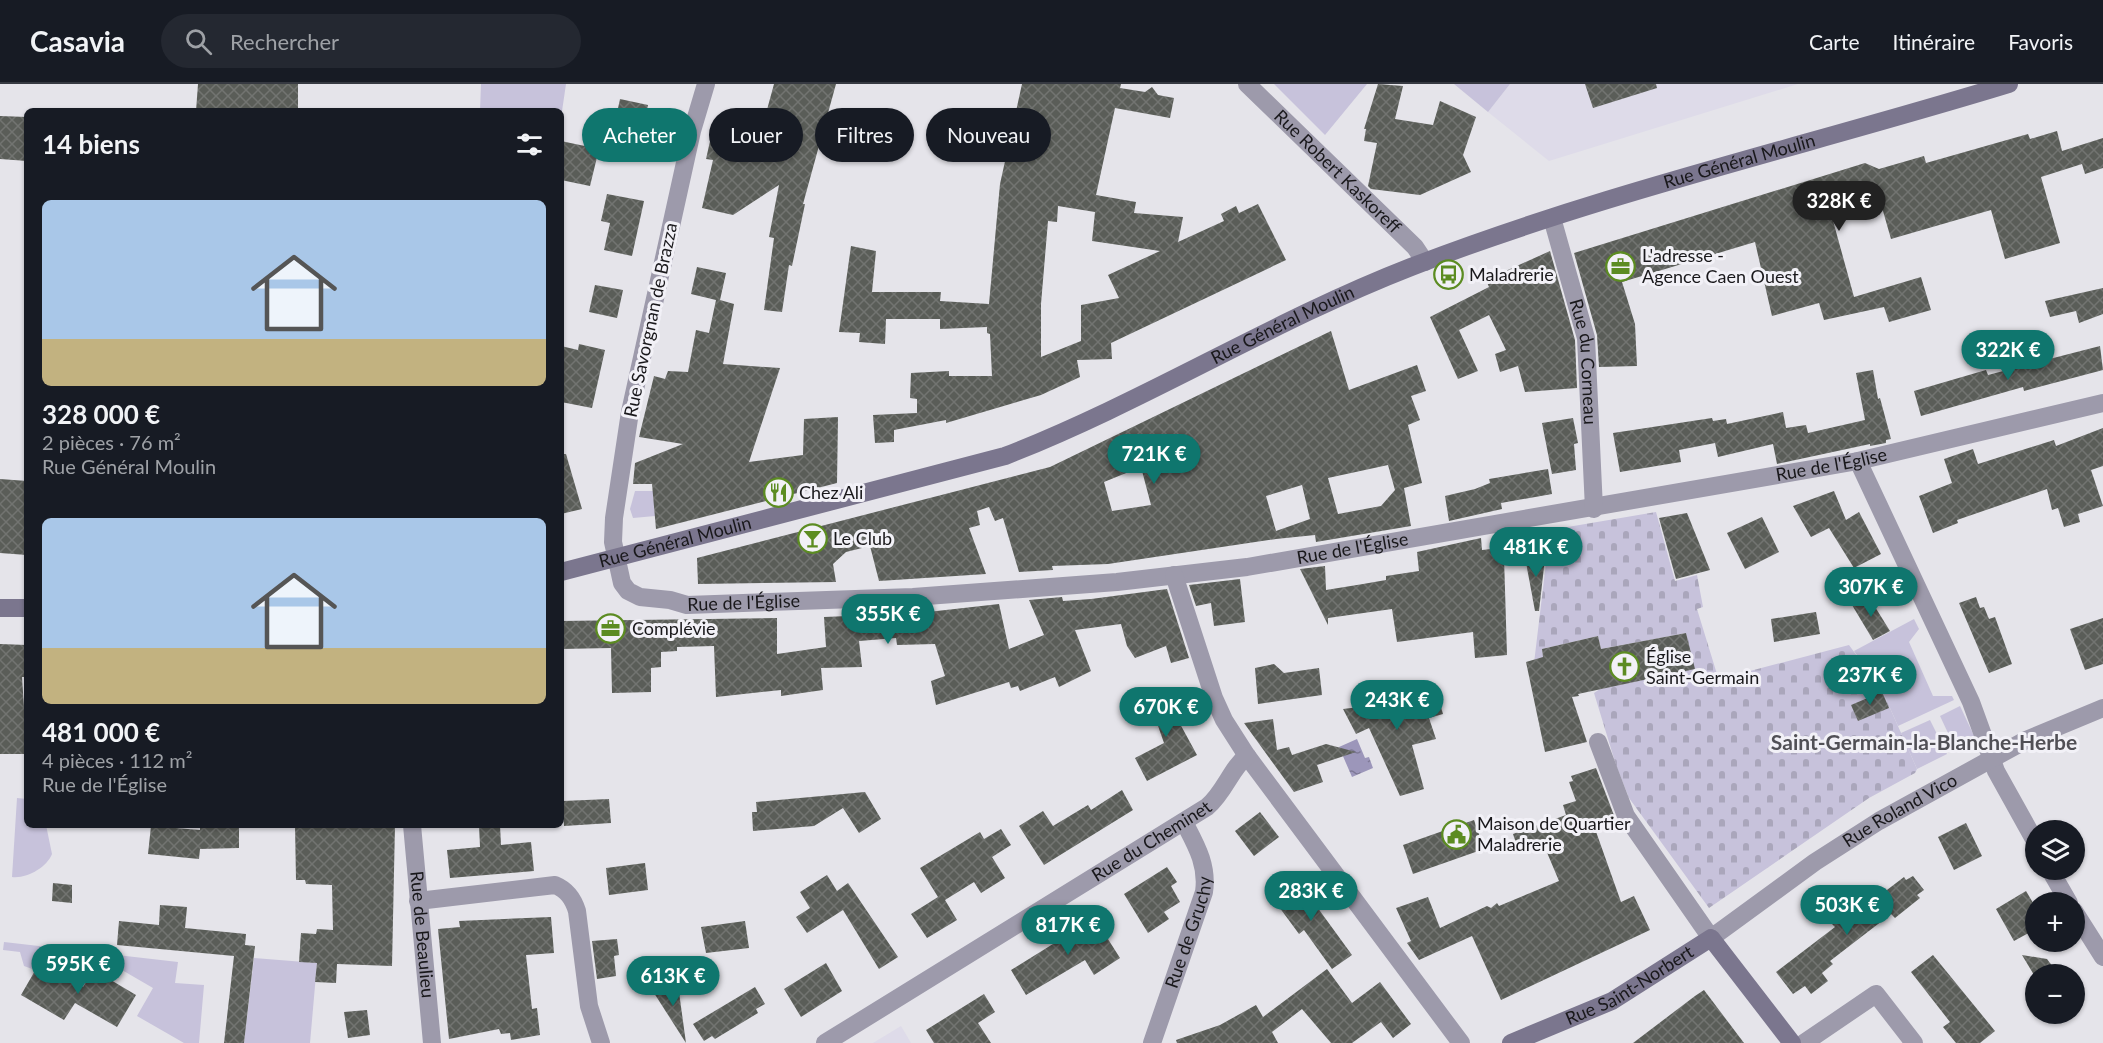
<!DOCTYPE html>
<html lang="fr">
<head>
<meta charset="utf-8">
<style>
  :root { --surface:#171b24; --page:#242831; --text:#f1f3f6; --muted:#9ea1a6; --line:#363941; --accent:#0f766e }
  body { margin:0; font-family:Lato,sans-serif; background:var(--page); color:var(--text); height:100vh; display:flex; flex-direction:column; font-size:22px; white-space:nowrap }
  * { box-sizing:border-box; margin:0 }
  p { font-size:20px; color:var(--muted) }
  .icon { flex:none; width:33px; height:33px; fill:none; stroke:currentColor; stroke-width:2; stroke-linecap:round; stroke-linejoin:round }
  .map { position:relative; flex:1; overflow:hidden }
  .panel { position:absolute; left:24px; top:24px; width:540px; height:720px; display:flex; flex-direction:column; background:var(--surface); border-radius:9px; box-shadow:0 2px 4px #0004 }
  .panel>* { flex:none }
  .top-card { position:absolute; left:582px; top:24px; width:570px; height:54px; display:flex; gap:12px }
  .controls { position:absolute; left:2025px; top:736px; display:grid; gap:12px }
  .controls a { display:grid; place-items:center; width:60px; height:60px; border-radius:50%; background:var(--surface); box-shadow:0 2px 4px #0004; font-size:30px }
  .price { position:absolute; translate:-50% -51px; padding:0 14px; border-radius:21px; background:var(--accent); color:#fff; font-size:20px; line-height:39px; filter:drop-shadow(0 2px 3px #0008) }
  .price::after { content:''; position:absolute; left:50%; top:36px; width:18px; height:14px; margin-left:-9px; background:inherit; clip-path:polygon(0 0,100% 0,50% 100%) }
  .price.current { background:#222; color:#fff }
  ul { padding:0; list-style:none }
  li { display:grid; align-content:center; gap:12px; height:318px; padding:0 18px }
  li span { display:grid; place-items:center; height:186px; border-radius:9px; color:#555 }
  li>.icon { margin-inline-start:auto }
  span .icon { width:108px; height:108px; fill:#fffc; stroke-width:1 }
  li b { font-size:26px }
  h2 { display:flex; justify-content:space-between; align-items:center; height:72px; padding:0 18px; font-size:26px }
  .chip { padding:0 21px; border-radius:27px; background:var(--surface); box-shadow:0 2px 4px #0004; font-size:21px; line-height:54px }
  .chip.current { background:var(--accent); color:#fff }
  header { display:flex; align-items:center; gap:36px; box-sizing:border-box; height:84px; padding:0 30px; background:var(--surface); border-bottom:2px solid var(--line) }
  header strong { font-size:28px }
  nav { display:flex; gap:33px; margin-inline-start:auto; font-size:21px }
  .search { width:420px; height:54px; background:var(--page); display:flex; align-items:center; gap:15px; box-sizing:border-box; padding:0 21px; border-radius:33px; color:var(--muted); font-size:22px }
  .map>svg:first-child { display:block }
</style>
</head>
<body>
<header>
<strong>Casavia</strong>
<div class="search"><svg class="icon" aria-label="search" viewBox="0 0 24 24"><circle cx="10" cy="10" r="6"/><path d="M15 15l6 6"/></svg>Rechercher</div>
<nav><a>Carte</a><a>Itinéraire</a><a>Favoris</a></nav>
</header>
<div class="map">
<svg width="2103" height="959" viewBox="0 0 2103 959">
  <defs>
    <pattern id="cemetery-stones" width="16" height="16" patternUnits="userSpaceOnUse" patternTransform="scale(1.5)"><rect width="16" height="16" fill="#c7c2db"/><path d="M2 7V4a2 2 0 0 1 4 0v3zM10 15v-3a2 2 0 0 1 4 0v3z" fill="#aaa6bb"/></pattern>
    <pattern id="water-ripples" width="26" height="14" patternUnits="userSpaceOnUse" patternTransform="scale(1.5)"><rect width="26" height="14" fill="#9c96ba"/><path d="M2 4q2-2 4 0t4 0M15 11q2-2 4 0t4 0" fill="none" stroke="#7e7996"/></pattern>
    <pattern id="building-cross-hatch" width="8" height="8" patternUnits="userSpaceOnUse" patternTransform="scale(1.5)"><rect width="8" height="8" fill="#5a5d58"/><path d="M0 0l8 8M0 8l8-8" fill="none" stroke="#727471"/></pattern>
  </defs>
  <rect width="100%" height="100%" fill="#e5e4ea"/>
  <!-- built -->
  <g fill="#dedbe9">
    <path d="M1510 0H1798L1549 77 1488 28Z"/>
    <path d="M901 942 911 959H873Z"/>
  </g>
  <!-- green -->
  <g fill="#c7c2db">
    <path d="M481 0H566L561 34V27H480Z"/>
    <path d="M1274 0H1367L1325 51Z"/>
    <path d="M1454 0H1510L1488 28Z"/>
    <path d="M635 407H653L655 432 633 434 630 425Z"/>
    <path d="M1914 535 1919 545 1909 558 1933 612H1952L1954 616 1898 642 1882 606 1854 567Z"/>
    <path d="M1960 622 1976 656 1956 666 1940 632Z"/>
    <path d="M1930 636 1947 670 1917 685 1901 649Z"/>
    <path d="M17 714 27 715V741H46L52 770C47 783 27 795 12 793Z"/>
    <path d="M4 858 178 878 175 899 204 901 199 959H184L137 932 153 904 122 886 114 897 94 886 83 903 41 878 35 886 24 882 20 868 3 866Z"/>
    <path d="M254 874 317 879 310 959H244Z"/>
  </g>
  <!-- cemetery -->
  <path fill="url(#cemetery-stones)" d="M1656 428 1675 497 1697 491 1703 523 1697 525 1720 600 1750 587 1849 561 1882 606 1917 685 1915 689 1869 714 1709 824 1629 714 1616 681 1594 609 1600 605 1694 585 1686 549 1601 565 1598 552 1542 565 1545 584 1534 579 1550 446Z"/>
  <!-- water -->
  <path fill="url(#water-ripples)" d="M1357 655 1365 674 1369 673 1373 684 1352 693 1339 663Z"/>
  <!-- building -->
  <g fill="url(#building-cross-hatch)" fill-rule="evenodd">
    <path d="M198 0H298V27H196Z"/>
    <path d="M774 0H836L803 120H805L792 182 789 181 782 228 764 226 774 154 769 153 779 101 733 131 702 124 713 76 706 75 713 44 759 55Z"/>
    <path d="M1022 0H1121L1120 4 1145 8 1152 3 1158 11 1174 14 1170 34 1115 24 1096 111 1136 118 1134 129 1183 133 1178 158 1224 137 1221 130 1236 122 1239 129 1258 120 1286 176 1111 259 1112 275 1077 276 1080 293 1041 311 946 339V336L894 346V358L875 359 873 331 917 329V315L910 314 911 289 949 287V292H992L990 250 987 249V243L940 245V235H886L885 260 859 258 860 249 839 248 851 162 876 167 872 208H941L940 217 989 220 1000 100ZM1058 122 1095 128 1092 157 1160 167 1108 191 1119 214 1081 221V257L1041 273V220L1048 137 1057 138Z"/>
    <path d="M1378 0 1403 2 1395 35 1433 41 1440 17 1476 33 1463 71 1471 88 1420 111 1371 105 1368 102 1377 59 1364 57 1366 45H1364Z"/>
    <path d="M1585 0H1656L1657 4 1593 24Z"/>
    <path d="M620 15 648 21 636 76 608 70Z"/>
    <path d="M0 32 27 33V77L0 75Z"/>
    <path d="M2057 47 2062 67 2103 54V84L2085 90 2082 80 2041 93 2060 159 2005 175 1991 126 1891 155 1881 120 1832 133 1854 213 1921 193 1931 226 1889 238 1884 223 1824 236 1819 219 1772 232 1755 158 1622 198 1635 240 1637 282 1599 283 1597 251 1574 169 1865 79 1879 85 1924 72 1926 79 2028 50 2030 55Z"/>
    <path d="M561 57 599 65 590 102 561 96Z"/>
    <path d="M607 110 644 117 632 172 604 166 610 139 601 137Z"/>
    <path d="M1550 167 1575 256 1577 304 1525 308 1518 282 1500 288 1495 270 1506 266 1489 231 1459 246 1478 287 1458 295 1430 233 1489 203 1486 196Z"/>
    <path d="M697 183 726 189 720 216 734 220 723 280 780 284 749 378 803 371 804 335 838 333 837 399 656 445 652 400H633L635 379 683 360 639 353 654 292 665 295 668 287 688 288 696 246 709 249 716 216 691 210Z"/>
    <path d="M595 201 623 206 617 234 589 228Z"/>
    <path d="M2103 204V230L2079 239 2076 227 2050 233 2045 217Z"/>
    <path d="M1331 247 1349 306 1417 281 1426 307 1411 312 1420 336 1408 341 1422 399 1404 404 1411 442 1316 458 1315 451 1276 455 1108 480 1052 482 1053 486 1019 488 1003 434 995 437 989 423 977 427 980 441 969 444 986 490 879 497 870 462 846 468 833 480 836 498 698 500 697 474 1050 383ZM1388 381 1395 406 1381 422 1338 430 1328 394ZM1141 383 1151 421 1112 427 1104 398ZM1302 401 1310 435 1276 447 1266 412Z"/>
    <path d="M579 260 605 266 592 324 561 318V262L578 266Z"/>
    <path d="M2100 262 2103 286 2024 307 2023 303 1921 332 1914 307 1986 286 1988 291Z"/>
    <path d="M1873 286 1878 315 1880 314 1891 355 1886 356V359L1870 362V360L1777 380 1773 360 1718 373 1715 359 1679 366 1681 378 1620 388 1613 349 1712 334 1713 337 1726 335 1727 340 1783 328 1786 344 1806 341 1808 349 1865 336 1856 289Z"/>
    <path d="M1573 334 1578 359 1574 360 1576 386 1552 390 1542 339Z"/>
    <path d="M2103 344V382L2091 386 2103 422 2078 430 2080 438 2064 443 2058 424 2052 426 2047 405 1957 436 1958 439 1933 449 1919 412 1952 399 1944 375 1973 365 1978 380 2054 356 2056 362Z"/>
    <path d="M561 370H566L582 425 561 430Z"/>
    <path d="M1548 385 1552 410 1501 419 1502 425 1449 437 1445 412 1475 405 1490 399 1489 395Z"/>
    <path d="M0 395 27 397V471L0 469Z"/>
    <path d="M1834 407 1846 436 1859 428 1881 470 1854 484 1829 444 1811 453 1793 422Z"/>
    <path d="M1687 429 1710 486 1676 495 1659 434Z"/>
    <path d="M1762 433 1779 468 1745 485 1727 449Z"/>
    <path d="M1481 454 1482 466 1501 464 1504 473 1507 571 1475 574 1473 548 1397 558 1392 525 1328 534V541L1300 485 1325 482 1326 506 1363 500 1386 496V492L1419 487 1417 468Z"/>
    <path d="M1525 473 1545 474 1539 527H1535Z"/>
    <path d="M1858 486 1867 499 1851 510 1842 495Z"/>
    <path d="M1240 495 1245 538 1214 542 1211 519 1196 522 1189 501Z"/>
    <path d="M1167 505 1189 574 1171 579 1166 562 1135 574 1127 562 1121 540 1075 546 1091 587 1059 603 1055 593 1020 607 1018 602 1011 604 1009 598 936 621 931 597 945 592 935 560 897 561 896 554 859 557 862 583 821 584 823 606 781 612V606L716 613 714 562 677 563V567L661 568V583L651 584V608L612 609 611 564 561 565V537L777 534V570L826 563 824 533 919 529 999 520 1009 565 1044 551 1029 516 1062 513 1063 517 1091 515Z"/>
    <path d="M1867 510 1890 547 1873 556 1852 521Z"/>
    <path d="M1976 513 1980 524 1984 523 1989 535 1995 533 2012 580 1989 589 1959 519Z"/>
    <path d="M1816 528 1820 550 1774 558 1771 535Z"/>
    <path d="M2103 534V580L2085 586 2070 545Z"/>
    <path d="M1686 549 1695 585 1578 610 1579 612 1572 613 1587 658 1545 668 1526 578 1543 573 1542 565 1598 552 1601 565Z"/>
    <path d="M0 560 27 561V593H22L27 670H0Z"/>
    <path d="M1274 580 1284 589 1319 584 1322 611 1258 620 1255 584Z"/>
    <path d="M1376 597 1383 623 1436 605 1443 630 1429 634 1436 655 1412 661 1424 705 1400 712 1369 644 1356 650 1343 625 1367 622 1357 603Z"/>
    <path d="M1173 604 1181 624 1173 627 1197 671 1147 697 1135 674 1164 659 1148 613Z"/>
    <path d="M1882 608 1889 624 1858 637 1851 621Z"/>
    <path d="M1273 635 1277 666 1289 663 1292 671 1326 660 1356 668 1317 681 1323 698 1294 708 1244 639Z"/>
    <path d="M1596 684 1615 734 1594 742 1621 818 1634 812 1650 846 1501 916 1472 852 1419 876 1407 859 1411 857 1396 824 1428 813 1440 844 1487 822 1491 824 1497 819 1499 822 1559 797 1543 759 1519 768 1513 750 1566 731 1563 721 1576 717 1569 698 1573 697 1571 692Z"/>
    <path d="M1122 706 1133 726 1044 781 1019 742 1043 727 1053 742 1088 721 1091 726Z"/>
    <path d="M865 708 881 735 859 749 843 724 814 742 753 747 752 728H757L756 718Z"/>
    <path d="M609 715 611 739 564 742 563 717Z"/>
    <path d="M1260 728 1279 753 1254 772 1235 747Z"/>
    <path d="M1474 736 1484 765 1413 790 1403 761Z"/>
    <path d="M1966 739 1982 772 1954 786 1938 753Z"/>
    <path d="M200 741H239V764L200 765 199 775 148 770 151 742 200 746Z"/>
    <path d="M295 741H395L392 882 337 880 336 899 315 898 317 879 299 878 301 849 316 850 317 845 333 846 332 801 306 800 305 796H296Z"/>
    <path d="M479 741H500L501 761 531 758 534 787 450 794 447 766 480 763Z"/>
    <path d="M1001 745 1011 761 992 773 1005 794 981 809 974 798 945 816 957 836 927 854 911 830 938 813 920 784 980 748 984 755Z"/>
    <path d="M645 779 648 806 609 811 606 784Z"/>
    <path d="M1167 783 1177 798 1171 802 1180 818 1164 828 1169 835 1148 849 1124 810Z"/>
    <path d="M827 791 837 807 848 799 898 873 879 885 843 826 807 849 796 833 810 824 800 808Z"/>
    <path d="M1913 792 1924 806 1917 811 1920 814 1895 834 1891 830 1830 877 1833 880 1822 889 1828 897 1811 910 1805 902 1793 910 1776 888 1835 843 1832 840 1858 820 1862 825 1904 793 1906 796Z"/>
    <path d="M1296 794 1352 871 1332 885 1304 846 1299 850 1271 812Z"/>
    <path d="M53 799 72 801V819L52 817Z"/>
    <path d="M2026 807 2036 824V845L2014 857 1996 825Z"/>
    <path d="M160 821 187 823 185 844 246 850 245 861 255 862 244 959H224L234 872 117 861 119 837 159 841Z"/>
    <path d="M551 833 554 869 526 871 532 925 537 924 540 951 511 956 510 949 501 950 499 945 449 955 438 845 460 843 459 837Z"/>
    <path d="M1094 833 1120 874 1094 891 1085 876 1026 911 1011 886 1069 850 1066 846Z"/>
    <path d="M745 837 749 864 706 869 701 843Z"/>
    <path d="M617 855 619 871 614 872 616 892 597 895 592 857Z"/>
    <path d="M1933 871 1995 947 1980 959H1956L1943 943 1950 938 1911 888Z"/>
    <path d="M2022 871 2047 875 2059 891H2034Z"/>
    <path d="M40 878 83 903 92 889H99L136 911 117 943 75 919 64 936 21 911Z"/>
    <path d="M826 879 842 907 801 933 784 905Z"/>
    <path d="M1327 885 1352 919 1380 898 1411 940 1393 954 1381 938 1352 959H1331L1302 925 1272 948 1278 959H1177L1176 956 1220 941 1256 921 1263 933Z"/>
    <path d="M678 901 686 959 654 909Z"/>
    <path d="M755 903 765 920 756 925 758 929 715 955 712 952 704 957 693 940Z"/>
    <path d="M1704 906 1744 959H1633L1695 912Z"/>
    <path d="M984 910 995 928 978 939 991 959H934L926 946Z"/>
    <path d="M367 926 370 951 348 954 344 928Z"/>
  </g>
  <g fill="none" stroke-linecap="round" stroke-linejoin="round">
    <!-- street -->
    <g stroke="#9d9aab" stroke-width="18">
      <path id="s1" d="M706 0 692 47 630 328 614 434 613 458 622 499 628 507 640 513 670 516 687 521 913 513 1117 498 1247 483 1858 377 2103 319"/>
      <path id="s2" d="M1247 0 1415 163 1425 178"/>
      <path id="s3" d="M1552 134 1586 254 1594 425"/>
      <path d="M1858 377 1971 618 1996 687 2036 759"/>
      <path d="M1174 491 1214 614 1224 636 1247 672 1461 959"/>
      <path id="s4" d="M1598 658 1626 732 1711 854 1815 778 1879 737 2026 656 2103 624"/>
      <path id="s5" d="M412 741 432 959"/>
      <path d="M2050 786 2069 819"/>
      <path d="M418 817 555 801C567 806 573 814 577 827L589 922 601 959"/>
      <path d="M2074 827 2103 873"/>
      <path id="s6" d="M825 959 1207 723C1225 708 1231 684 1247 672"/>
      <path id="s7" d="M1152 959 1204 808C1208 781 1196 761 1184 738"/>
      <path d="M1804 959 1876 910 1914 959"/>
    </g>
    <!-- secondary -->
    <g stroke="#7b768e" stroke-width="18">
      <path id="s8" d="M561 488 1005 372C1144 318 1272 237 1411 183 1605 108 1810 61 2009 0"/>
      <path d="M0 524H27"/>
      <path id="s9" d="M1511 959 1612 917 1711 854 1792 959"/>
    </g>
  </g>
  <!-- icons -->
  <defs>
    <symbol id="office-ring" viewBox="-11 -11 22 22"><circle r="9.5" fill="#f2f1f7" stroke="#5c8c22" stroke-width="1.5"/><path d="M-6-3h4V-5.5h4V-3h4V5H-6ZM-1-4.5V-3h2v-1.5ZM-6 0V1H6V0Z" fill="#5c8c22"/></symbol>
    <symbol id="bus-ring" viewBox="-11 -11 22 22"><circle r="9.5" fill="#f2f1f7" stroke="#5c8c22" stroke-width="1.5"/><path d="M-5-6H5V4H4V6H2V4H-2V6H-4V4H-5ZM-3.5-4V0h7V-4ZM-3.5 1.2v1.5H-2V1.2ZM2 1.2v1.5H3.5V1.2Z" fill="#5c8c22"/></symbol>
    <symbol id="restaurant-ring" viewBox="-11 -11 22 22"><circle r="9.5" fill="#f2f1f7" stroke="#5c8c22" stroke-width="1.5"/><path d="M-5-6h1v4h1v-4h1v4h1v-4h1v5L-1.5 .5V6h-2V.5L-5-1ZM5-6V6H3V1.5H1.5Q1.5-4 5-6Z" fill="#5c8c22"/></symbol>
    <symbol id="bar-ring" viewBox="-11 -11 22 22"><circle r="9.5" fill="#f2f1f7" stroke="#5c8c22" stroke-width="1.5"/><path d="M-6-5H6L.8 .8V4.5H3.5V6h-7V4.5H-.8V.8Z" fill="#5c8c22"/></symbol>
    <symbol id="church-ring" viewBox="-11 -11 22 22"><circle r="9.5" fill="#f2f1f7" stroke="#5c8c22" stroke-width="1.5"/><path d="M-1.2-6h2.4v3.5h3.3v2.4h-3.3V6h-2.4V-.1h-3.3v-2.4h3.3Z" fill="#5c8c22"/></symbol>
    <symbol id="civic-ring" viewBox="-11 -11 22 22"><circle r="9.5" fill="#f2f1f7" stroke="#5c8c22" stroke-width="1.5"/><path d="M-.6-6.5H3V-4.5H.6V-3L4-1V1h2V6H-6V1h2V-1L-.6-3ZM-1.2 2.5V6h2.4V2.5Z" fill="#5c8c22"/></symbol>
  </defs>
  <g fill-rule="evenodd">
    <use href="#office-ring" x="1604" y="166" width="33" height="33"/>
    <use href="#bus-ring" x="1432" y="174" width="33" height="33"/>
    <use href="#restaurant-ring" x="762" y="392" width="33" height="33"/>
    <use href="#bar-ring" x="796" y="438" width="33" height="33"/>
    <use href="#office-ring" x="594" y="528" width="33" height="33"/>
    <use href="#church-ring" x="1608" y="566" width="33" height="33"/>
    <use href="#civic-ring" x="1440" y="734" width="33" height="33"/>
  </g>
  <g text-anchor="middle" stroke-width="6" stroke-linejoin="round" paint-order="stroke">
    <!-- street labels -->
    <g font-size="18" fill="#19181b" stroke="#f2f1f7">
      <text dy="6" stroke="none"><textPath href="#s8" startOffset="1252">Rue Général Moulin</textPath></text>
      <text dy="6" stroke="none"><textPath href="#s2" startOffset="126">Rue Robert Kaskoreff</textPath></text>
      <text transform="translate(651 236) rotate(-78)" y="6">Rue Savorgnan de Brazza</text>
      <text dy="6" stroke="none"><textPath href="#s8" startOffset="766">Rue Général Moulin</textPath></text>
      <text dy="6" stroke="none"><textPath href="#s3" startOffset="148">Rue du Corneau</textPath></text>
      <text dy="6" stroke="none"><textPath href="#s1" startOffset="1736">Rue de l'Église</textPath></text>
      <text dy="6" stroke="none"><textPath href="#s8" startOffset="118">Rue Général Moulin</textPath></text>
      <text dy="6" stroke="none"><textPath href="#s1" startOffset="1250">Rue de l'Église</textPath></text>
      <text dy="6" stroke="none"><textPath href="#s1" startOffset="638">Rue de l'Église</textPath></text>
      <text dy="6" stroke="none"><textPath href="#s4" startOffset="456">Rue Roland Vico</textPath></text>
      <text dy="6" stroke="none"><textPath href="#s6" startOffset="384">Rue du Cheminet</textPath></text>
      <text dy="6" stroke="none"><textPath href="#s7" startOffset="117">Rue de Gruchy</textPath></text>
      <text dy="6" stroke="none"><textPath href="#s5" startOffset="110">Rue de Beaulieu</textPath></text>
      <text dy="6" stroke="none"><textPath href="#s9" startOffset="132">Rue Saint-Norbert</textPath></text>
    </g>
    <!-- poi labels -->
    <g font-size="18" fill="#19181b" stroke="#f2f1f7" text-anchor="start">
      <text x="1642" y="178">L'adresse -<tspan x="1642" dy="21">Agence Caen Ouest</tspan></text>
      <text x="1469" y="197">Maladrerie</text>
      <text x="799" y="415">Chez Ali</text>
      <text x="833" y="461">Le Club</text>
      <text x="632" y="551">Complévie</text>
      <text x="1646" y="579">Église<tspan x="1646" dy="21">Saint-Germain</tspan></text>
      <text x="1477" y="746">Maison de Quartier<tspan x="1477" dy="21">Maladrerie</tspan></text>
    </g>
    <!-- quarter labels -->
    <g font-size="21" font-weight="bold" fill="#515056" stroke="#f2f1f7">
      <text x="1924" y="666">Saint-Germain-la-Blanche-Herbe</text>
    </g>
  </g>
</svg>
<div class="controls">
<a><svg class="icon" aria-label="layers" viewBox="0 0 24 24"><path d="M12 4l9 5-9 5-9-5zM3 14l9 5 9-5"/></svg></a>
<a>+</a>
<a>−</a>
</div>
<b class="price current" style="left:1839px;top:148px">328K €</b>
<b class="price" style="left:2008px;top:297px">322K €</b>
<b class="price" style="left:1154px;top:401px">721K €</b>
<b class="price" style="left:1536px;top:494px">481K €</b>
<b class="price" style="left:1871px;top:534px">307K €</b>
<b class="price" style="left:888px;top:561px">355K €</b>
<b class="price" style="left:1870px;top:622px">237K €</b>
<b class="price" style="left:1397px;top:647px">243K €</b>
<b class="price" style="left:1166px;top:654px">670K €</b>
<b class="price" style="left:1311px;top:838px">283K €</b>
<b class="price" style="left:1847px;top:852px">503K €</b>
<b class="price" style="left:1068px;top:872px">817K €</b>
<b class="price" style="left:78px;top:911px">595K €</b>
<b class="price" style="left:673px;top:923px">613K €</b>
<div class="top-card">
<a class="chip current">Acheter</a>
<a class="chip">Louer</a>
<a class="chip">Filtres</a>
<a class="chip">Nouveau</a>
</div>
<section class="panel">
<h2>14 biens<svg class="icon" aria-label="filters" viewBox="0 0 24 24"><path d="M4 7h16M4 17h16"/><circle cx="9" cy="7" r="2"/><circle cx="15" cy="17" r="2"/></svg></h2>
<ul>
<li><span style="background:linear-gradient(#a9c7e8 75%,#c2b280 0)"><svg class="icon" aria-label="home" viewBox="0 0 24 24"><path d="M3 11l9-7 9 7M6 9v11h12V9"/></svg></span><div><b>328 000 €</b><p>2 pièces · 76 m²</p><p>Rue Général Moulin</p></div></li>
<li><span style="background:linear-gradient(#a9c7e8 70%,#c2b280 0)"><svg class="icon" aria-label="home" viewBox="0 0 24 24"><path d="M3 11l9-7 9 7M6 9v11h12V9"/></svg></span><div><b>481 000 €</b><p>4 pièces · 112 m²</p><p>Rue de l'Église</p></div></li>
</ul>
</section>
</div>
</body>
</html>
